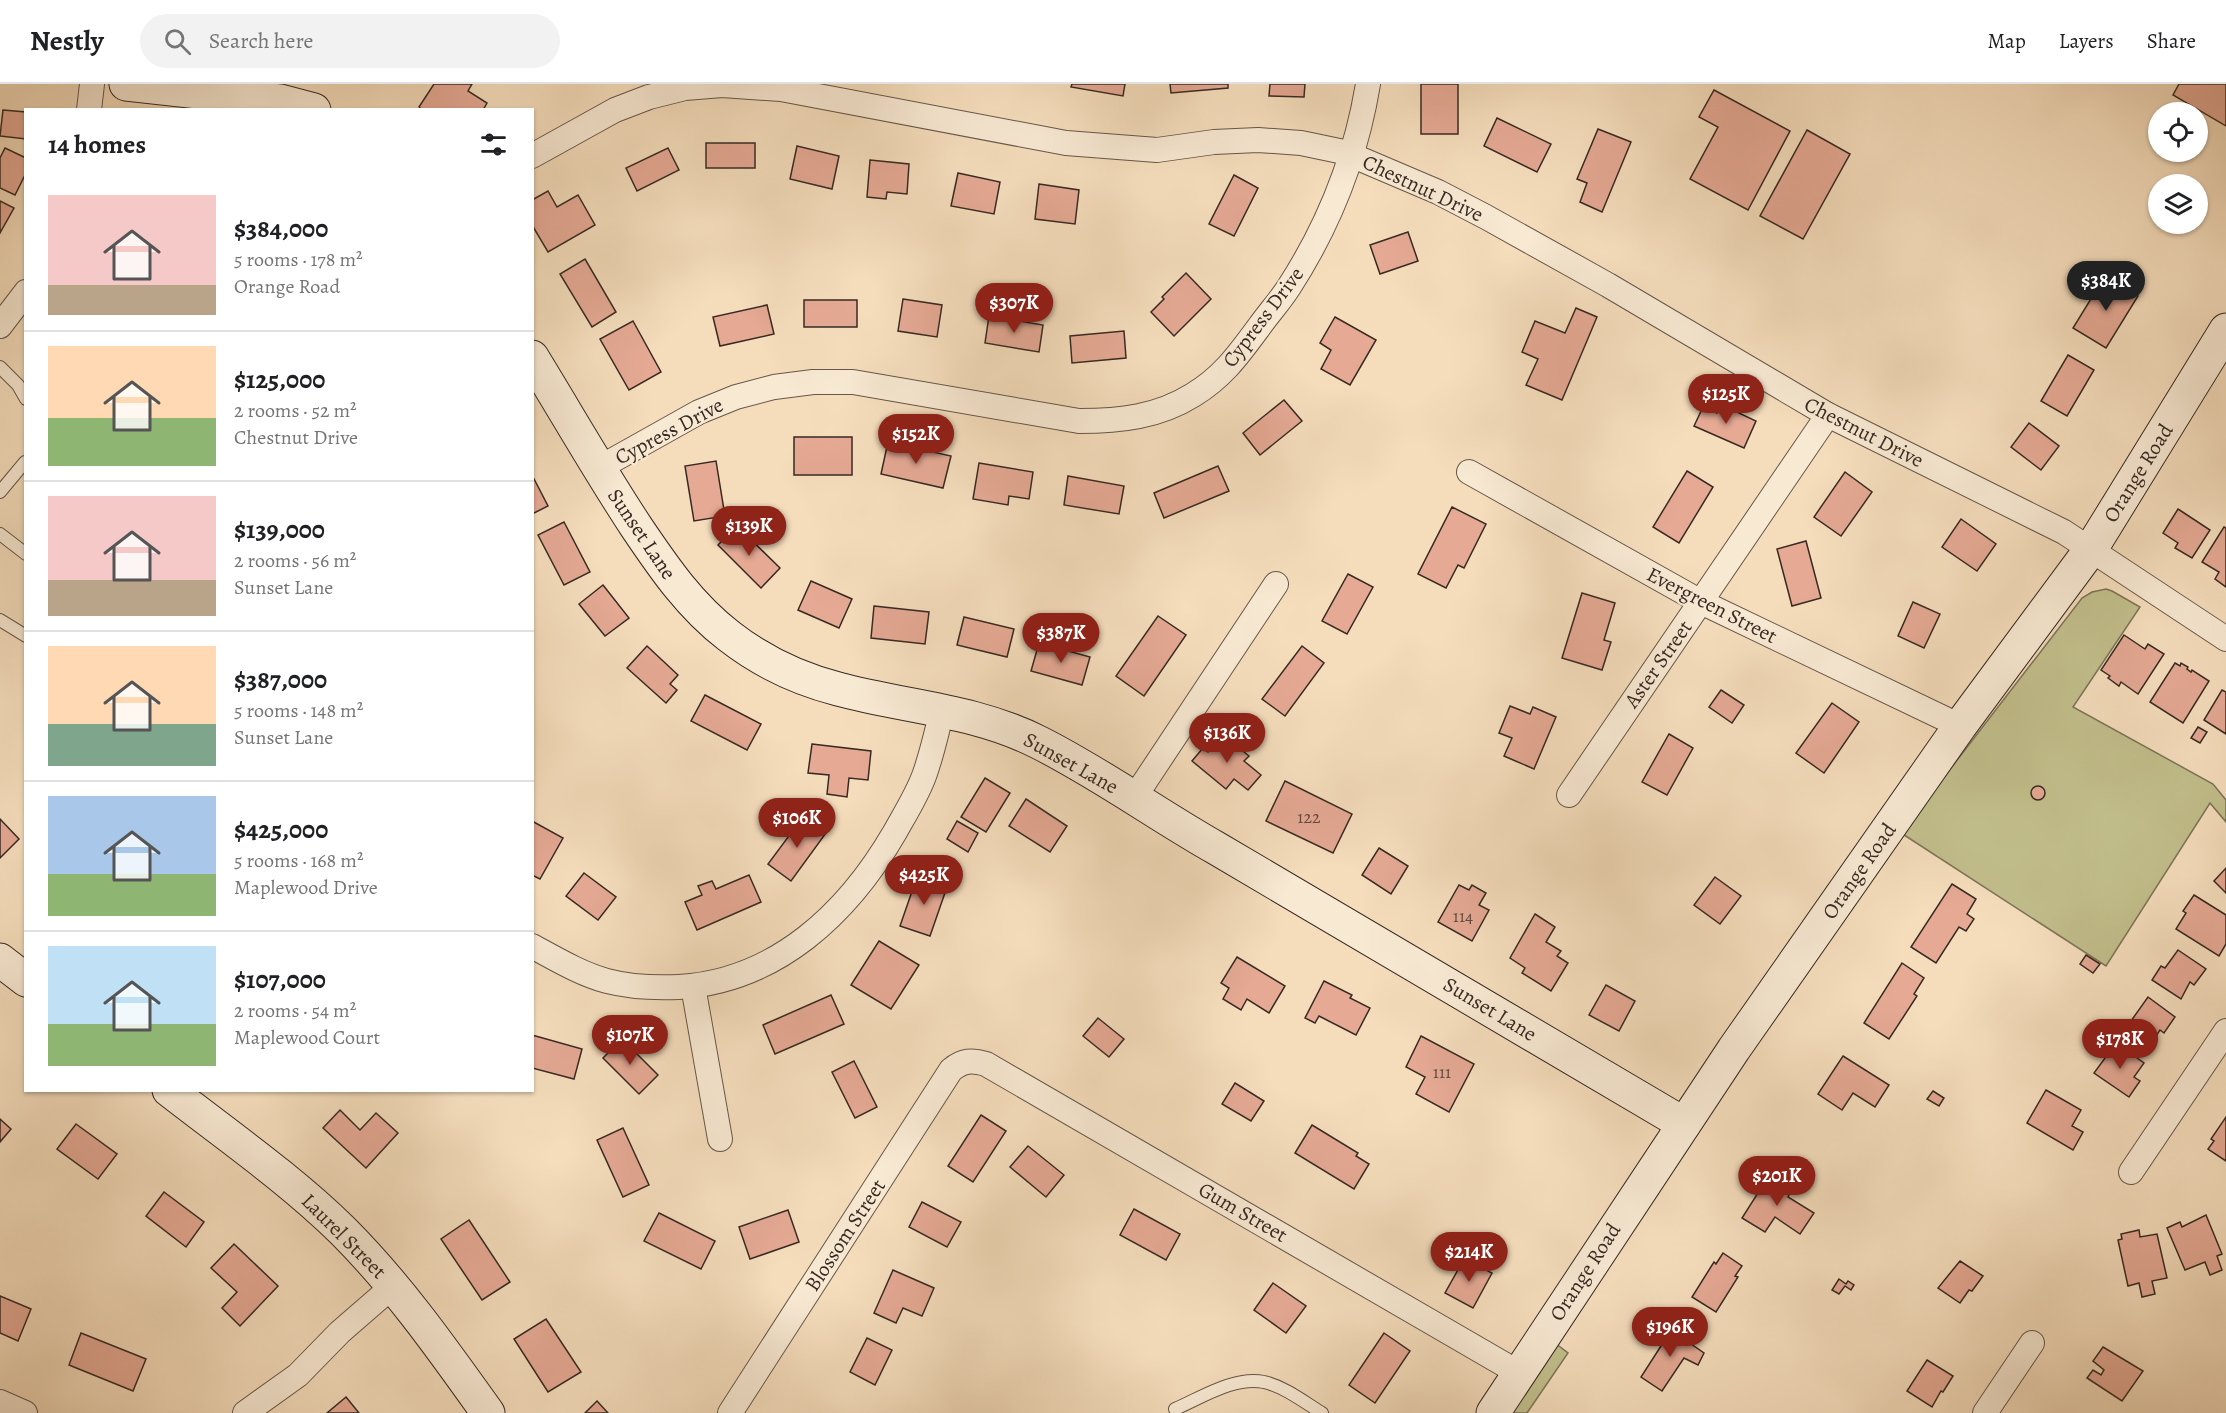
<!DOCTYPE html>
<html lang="en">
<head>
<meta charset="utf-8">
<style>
  :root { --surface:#fff; --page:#f2f2f2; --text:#202124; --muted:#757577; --line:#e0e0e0; --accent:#8f2418 }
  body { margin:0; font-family:Alegreya,serif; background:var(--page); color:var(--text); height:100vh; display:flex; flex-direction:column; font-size:22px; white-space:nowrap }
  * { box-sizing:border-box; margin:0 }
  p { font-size:20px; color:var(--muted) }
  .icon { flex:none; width:33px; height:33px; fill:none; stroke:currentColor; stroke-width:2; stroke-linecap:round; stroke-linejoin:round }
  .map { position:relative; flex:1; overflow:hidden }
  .panel { position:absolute; left:24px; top:24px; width:510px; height:984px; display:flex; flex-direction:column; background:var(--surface); border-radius:0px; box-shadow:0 2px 4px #0004 }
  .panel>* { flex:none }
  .tools { position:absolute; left:2148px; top:18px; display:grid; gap:12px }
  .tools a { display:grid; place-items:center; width:60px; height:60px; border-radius:50%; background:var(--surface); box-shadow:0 2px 4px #0004; font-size:30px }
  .price { position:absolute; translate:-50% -51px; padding:0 14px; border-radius:21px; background:var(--accent); color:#fff; font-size:20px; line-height:39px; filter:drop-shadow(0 2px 3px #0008) }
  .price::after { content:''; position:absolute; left:50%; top:36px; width:18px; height:14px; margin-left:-9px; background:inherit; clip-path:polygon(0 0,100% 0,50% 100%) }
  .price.current { background:#222; color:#fff }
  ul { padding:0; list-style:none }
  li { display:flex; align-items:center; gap:18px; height:150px; padding:0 24px }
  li+li { border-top:2px solid var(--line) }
  li span { display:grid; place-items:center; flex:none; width:168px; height:120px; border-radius:0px; color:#555 }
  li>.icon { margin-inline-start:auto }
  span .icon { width:72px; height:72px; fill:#fffc; stroke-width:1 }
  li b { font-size:26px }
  h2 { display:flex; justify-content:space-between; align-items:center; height:72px; padding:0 24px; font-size:26px }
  header { display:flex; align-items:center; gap:36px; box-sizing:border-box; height:84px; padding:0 30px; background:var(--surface); border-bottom:2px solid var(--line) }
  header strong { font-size:28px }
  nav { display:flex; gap:33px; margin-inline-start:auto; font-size:21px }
  .search { width:420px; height:54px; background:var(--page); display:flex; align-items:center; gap:15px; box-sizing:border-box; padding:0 21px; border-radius:33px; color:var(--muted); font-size:22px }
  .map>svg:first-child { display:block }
</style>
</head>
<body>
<header>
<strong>Nestly</strong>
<div class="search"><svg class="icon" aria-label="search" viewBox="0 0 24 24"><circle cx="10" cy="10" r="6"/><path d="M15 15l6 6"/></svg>Search here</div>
<nav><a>Map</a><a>Layers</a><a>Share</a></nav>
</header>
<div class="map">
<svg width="2226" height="1329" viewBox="0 0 2226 1329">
  <rect width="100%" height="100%" fill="#f5ddbc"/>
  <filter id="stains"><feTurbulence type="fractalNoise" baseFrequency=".00333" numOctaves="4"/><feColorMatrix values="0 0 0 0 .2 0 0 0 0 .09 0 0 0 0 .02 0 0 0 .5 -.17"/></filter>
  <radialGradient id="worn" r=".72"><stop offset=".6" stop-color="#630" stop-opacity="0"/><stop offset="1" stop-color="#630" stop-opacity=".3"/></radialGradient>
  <!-- green -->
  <g fill="#c2bf8c" stroke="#7c7458" stroke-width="1.5">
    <path d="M2106 505 2112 507 2140 523 2073 623 2213 700 2226 716V738L2210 719 2106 882 1901 749 2082 514 2092 508Z"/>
    <path d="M1551 1256 1568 1269 1527 1329H1504Z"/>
  </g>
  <!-- building -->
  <g fill="#e5a994" stroke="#372a23" stroke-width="1.5">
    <path d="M434 0H472L468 7 487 19 483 26H422L419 23Z"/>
    <path d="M1072 0H1125L1123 12 1071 3Z"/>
    <path d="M1170 0H1228V4L1171 9Z"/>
    <path d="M1270 0H1305L1304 13 1269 12Z"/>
    <rect x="1421" y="0" width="37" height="50"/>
    <path d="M2179 0H2226V42L2173 11Z"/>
    <path d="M1714 6 1790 47 1748 126 1690 95 1718 43 1699 33Z"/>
    <path d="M3 26 26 28V55L0 52Z"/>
    <path d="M1497 34 1551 60 1537 88 1484 62Z"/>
    <path d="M1598 45 1631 58 1602 128 1580 118 1587 99 1577 95Z"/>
    <path d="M1807 46 1850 70 1803 155 1760 132Z"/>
    <rect x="706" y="59" width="49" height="25"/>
    <path d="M797 62 839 72 832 105 790 95Z"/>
    <path d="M5 64 26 74V89L15 111 0 104V74Z"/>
    <path d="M668 64 679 86 637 107 626 84Z"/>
    <path d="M870 76 909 80 907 110 887 108 886 115 867 113Z"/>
    <path d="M958 89 1000 98 994 130 951 122Z"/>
    <path d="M1234 91 1258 104 1234 152 1209 140Z"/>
    <path d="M1039 100 1079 106 1075 140 1035 135Z"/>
    <path d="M548 107 557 123 578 111 595 141 548 168 532 141V116Z"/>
    <path d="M0 117 14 124 0 149Z"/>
    <path d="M1408 148 1418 177 1380 190 1370 161Z"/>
    <path d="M585 175 616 228 592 243 560 190Z"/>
    <path d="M1186 189 1211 215 1174 252 1151 228 1164 215 1162 213Z"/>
    <path d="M2105 192 2138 212 2106 264 2073 244Z"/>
    <path d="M903 215 942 221 937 253 898 247Z"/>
    <rect x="804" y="216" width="53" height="27"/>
    <path d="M767 221 774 250 720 262 713 233Z"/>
    <path d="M1576 224 1597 233 1562 316 1526 301 1538 275 1522 268 1535 237 1565 249Z"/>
    <path d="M989 232 1043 241 1039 268 985 259Z"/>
    <path d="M1335 233 1376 256 1350 301 1321 285 1331 266 1320 259Z"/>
    <path d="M633 237 661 288 629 306 600 255Z"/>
    <path d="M1124 247 1126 274 1072 279 1070 252Z"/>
    <path d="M2068 271 2094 286 2067 332 2041 317Z"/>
    <path d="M1284 316 1302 337 1260 371 1243 349Z"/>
    <path d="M1720 320 1756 337 1744 364 1694 342 1703 323 1717 329Z"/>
    <path d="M2029 339 2059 362 2041 386 2011 363Z"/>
    <rect x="794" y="353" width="58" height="38"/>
    <path d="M888 358 951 372 943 404 881 390Z"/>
    <path d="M716 377 725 432 694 437 685 382Z"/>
    <path d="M979 379 1033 388 1029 415 1009 412 1008 421 973 415Z"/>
    <path d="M1218 382 1229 407 1164 434 1154 409Z"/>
    <path d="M1687 387 1713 403 1679 459 1653 443Z"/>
    <path d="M1845 388 1872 408 1841 452 1814 433Z"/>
    <path d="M532 391 548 422 532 430Z"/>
    <path d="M1068 392 1124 402 1119 430 1064 421Z"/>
    <path d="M1452 423 1486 440 1464 484 1458 481 1446 504 1418 490Z"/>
    <path d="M2178 425 2210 446 2192 474 2175 464 2178 459 2163 449Z"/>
    <path d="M1961 435 1996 460 1977 487 1942 463Z"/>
    <path d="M564 438 590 488 564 501 538 451Z"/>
    <path d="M737 442 780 484 761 504 718 461Z"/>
    <path d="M2224 443 2226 444V503L2215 495 2219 488 2202 478Z"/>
    <path d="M1806 457 1821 514 1792 522 1777 465Z"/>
    <path d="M1348 490 1373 503 1347 550 1322 537Z"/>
    <path d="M811 497 852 515 839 544 798 526Z"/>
    <path d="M603 501 629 534 605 552 579 520Z"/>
    <path d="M1582 509 1615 519 1604 556 1611 558 1602 586 1562 574Z"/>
    <path d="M1913 518 1940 530 1924 564 1898 552Z"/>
    <path d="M874 522 929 528 925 560 871 554Z"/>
    <path d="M1158 532 1186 551 1144 612 1116 592Z"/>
    <path d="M964 533 1014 545 1007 573 957 561Z"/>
    <path d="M2124 551 2145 565 2148 560 2164 570 2138 610 2121 598 2119 602 2108 594 2110 592 2101 586Z"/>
    <path d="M1039 559 1090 573 1082 601 1031 587Z"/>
    <path d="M647 562 678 591 670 600 677 606 666 619 627 584Z"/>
    <path d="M1302 562 1324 579 1285 632 1262 615Z"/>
    <path d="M2175 579 2180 582 2181 579 2188 583 2187 585 2191 588 2192 586 2209 597 2183 639 2150 618Z"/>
    <path d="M1721 606 1744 621 1732 639 1709 623Z"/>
    <path d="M2222 606 2226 608V650L2204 636Z"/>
    <path d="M705 611 761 640 747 666 691 637Z"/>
    <path d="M1832 619 1859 638 1824 689 1796 669Z"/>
    <path d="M1510 622 1530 630 1533 623 1556 633 1534 685 1504 672 1512 654 1499 649Z"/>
    <path d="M2198 643 2207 648 2200 659 2191 654Z"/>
    <path d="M1222 650 1249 672 1244 677 1261 691 1248 706 1234 695 1226 705 1192 677 1203 664 1208 668Z"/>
    <path d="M1669 650 1693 664 1667 711 1642 698Z"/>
    <path d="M812 660 871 667 868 696 849 694 847 713 827 710 829 691 808 689Z"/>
    <path d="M985 694 1010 709 986 748 961 733Z"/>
    <path d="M1285 697 1352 730 1333 769 1266 737Z"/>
    <circle cx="2038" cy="709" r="7"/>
    <path d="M1026 715 1067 742 1050 768 1009 742Z"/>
    <path d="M803 733 826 749 791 797 768 780Z"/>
    <path d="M0 735 19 755 0 774Z"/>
    <path d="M532 737 563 754 540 795 532 791Z"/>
    <path d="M957 737 978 749 968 768 947 755Z"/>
    <path d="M1379 764 1408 782 1391 810 1362 791Z"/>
    <path d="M2226 784V809L2214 797Z"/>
    <path d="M584 789 616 813 598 836 566 812Z"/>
    <path d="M749 791 761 818 697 846 685 818 702 811 698 802 712 797 716 805Z"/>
    <path d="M917 793 947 803 930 852 900 842Z"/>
    <path d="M1715 793 1741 812 1720 840 1694 821Z"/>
    <path d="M1952 800 1976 815 1967 830 1974 835 1966 847 1959 843 1936 879 1911 863Z"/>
    <path d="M1459 801 1469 806 1472 801 1486 809 1479 821 1489 826 1472 857 1438 838Z"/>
    <path d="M2194 811 2226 831V860L2219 872 2176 845 2186 829 2183 827Z"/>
    <path d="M1535 830 1555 843 1546 858 1561 867 1557 872 1568 879 1551 907 1522 889 1525 884 1510 874Z"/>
    <path d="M879 857 919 881 891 925 851 901Z"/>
    <path d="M2178 866 2206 885 2194 901 2190 898 2181 915 2152 896 2161 882 2165 884Z"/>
    <path d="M2086 871 2100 880 2093 889 2080 880Z"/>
    <path d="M1237 873 1285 902 1269 929 1247 915 1241 926 1223 915 1229 904 1221 899Z"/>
    <path d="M1902 879 1924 894 1914 910 1917 912 1889 955 1864 939Z"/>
    <path d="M1324 897 1352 911 1350 914 1370 924 1356 951 1319 932 1315 939 1305 934Z"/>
    <path d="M1606 901 1635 917 1619 947 1589 931Z"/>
    <path d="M831 911 844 940 775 970 763 941Z"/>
    <path d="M2148 913 2175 933 2164 949 2160 946 2150 961 2126 944Z"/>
    <path d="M1098 934 1124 955 1109 973 1083 952Z"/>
    <path d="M532 951 582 965 574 995 532 984Z"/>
    <path d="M1421 952 1474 980 1449 1028 1416 1010 1425 993 1406 983Z"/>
    <path d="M622 955 658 991 639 1010 603 974Z"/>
    <path d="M2116 959 2144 979 2134 993 2140 997 2129 1013 2094 989Z"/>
    <path d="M1843 972 1889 1001 1875 1023 1853 1009 1842 1026 1818 1010Z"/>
    <path d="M854 977 877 1023 855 1034 832 988Z"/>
    <path d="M1235 999 1264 1017 1251 1037 1222 1020Z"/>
    <path d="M2046 1006 2081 1026 2072 1042 2083 1048 2073 1066 2027 1039Z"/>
    <path d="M1933 1007 1944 1014 1939 1022 1927 1015Z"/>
    <path d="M340 1026 360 1046 376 1029 398 1049 366 1084 323 1044Z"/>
    <path d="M981 1031 1006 1047 973 1098 948 1082Z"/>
    <path d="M2226 1033V1077L2208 1065 2214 1057 2211 1055Z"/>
    <path d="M0 1035 11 1045 0 1058Z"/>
    <path d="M76 1040 117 1070 98 1095 57 1065Z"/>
    <path d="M1312 1041 1358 1069 1356 1072 1369 1080 1354 1105 1295 1069Z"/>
    <path d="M623 1044 649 1101 623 1113 597 1056Z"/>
    <path d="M1028 1062 1064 1091 1046 1113 1010 1083Z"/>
    <path d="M1770 1090 1793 1104 1788 1113 1814 1129 1800 1150 1775 1133 1765 1148 1742 1134Z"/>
    <path d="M164 1108 204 1138 186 1163 146 1132Z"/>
    <path d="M922 1118 961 1138 947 1163 909 1143Z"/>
    <path d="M1134 1125 1180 1150 1166 1176 1120 1151Z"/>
    <path d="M788 1126 799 1158 750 1175 739 1143Z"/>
    <path d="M659 1129 715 1157 701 1185 644 1157Z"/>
    <path d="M2206 1131 2222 1170 2217 1172 2222 1186 2210 1191 2205 1178 2185 1186 2167 1144 2180 1138 2182 1143Z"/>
    <path d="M469 1136 510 1198 482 1216 441 1155Z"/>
    <path d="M2139 1146 2140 1153 2157 1150 2167 1194 2152 1197 2155 1210 2142 1213 2139 1199 2128 1202 2118 1156 2122 1155 2121 1150Z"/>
    <path d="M234 1160 278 1202 240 1242 222 1224 237 1208 211 1184Z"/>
    <path d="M1723 1169 1742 1182 1735 1192 1738 1193 1716 1228 1692 1213 1714 1178 1716 1180Z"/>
    <path d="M1464 1175 1492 1189 1473 1224 1445 1209Z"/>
    <path d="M1960 1177 1983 1192 1972 1207 1969 1206 1960 1219 1938 1204Z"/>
    <path d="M893 1186 934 1204 922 1232 903 1224 896 1239 874 1229Z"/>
    <path d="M1839 1195 1846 1200 1848 1197 1854 1201 1851 1206 1845 1202 1839 1210 1832 1206Z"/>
    <path d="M1273 1199 1306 1222 1286 1249 1254 1226Z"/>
    <path d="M0 1212 31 1225 18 1257 0 1249Z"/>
    <path d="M546 1235 581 1288 548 1308 514 1255Z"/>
    <path d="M1665 1242 1704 1269 1698 1281 1684 1274 1662 1307 1641 1293 1661 1262 1655 1259Z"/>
    <path d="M81 1249 146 1275 133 1307 69 1281Z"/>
    <path d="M1384 1249 1410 1267 1375 1319 1349 1301Z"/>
    <path d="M867 1254 892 1266 875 1301 850 1288Z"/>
    <path d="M2103 1263 2143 1287 2122 1317 2087 1294 2093 1286 2101 1291 2104 1286 2093 1277Z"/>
    <path d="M1927 1276 1953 1292 1943 1308 1941 1307 1932 1323 1907 1307Z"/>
    <path d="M346 1313 359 1329H327Z"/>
    <path d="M597 1317 608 1329H585Z"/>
  </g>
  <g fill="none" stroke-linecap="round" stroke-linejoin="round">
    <defs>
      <g id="lane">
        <path d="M0 283 18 301 26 315"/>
        <path d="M0 408 25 378"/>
        <path d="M0 450 26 470"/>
        <path d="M0 536 26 552"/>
        <path d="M1175 1325C1201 1314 1234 1292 1264 1298 1285 1303 1304 1318 1322 1329"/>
      </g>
      <g id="street">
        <path d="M89 26 92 0"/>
        <path d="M532 72 615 26 649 13 685 4 722 1 781 5 1066 59 1157 66 1214 58 1258 56 1301 59 1344 68 1438 108 1486 133 1608 201 1828 331 2064 448 2226 555"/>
        <path d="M0 242 26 208"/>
        <path d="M599 384 699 328 736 313 774 303 813 298H853L1079 337C1120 337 1158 333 1193 311 1223 293 1239 270 1259 243 1269 229 1280 217 1289 203 1329 141 1356 73 1368 0"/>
        <path d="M1469 388 1701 518 1960 642"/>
        <path d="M1569 711 1828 331"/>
        <path d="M1134 714 1276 500"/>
        <path d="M532 862C556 875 581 890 607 897 630 903 655 904 679 903 777 897 848 829 895 748 905 730 917 711 924 692 932 670 937 648 942 626"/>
        <path d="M693 902 720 1055"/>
        <path d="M2131 1088 2226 947"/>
        <path d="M0 1318 25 1329"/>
        <path d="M245 1329 298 1291 340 1248 393 1202"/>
        <path d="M730 1329 951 986C963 976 972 976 986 980L1519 1289"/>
        <path d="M1985 1329 2032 1259"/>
      </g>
      <g id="secondary">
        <path d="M126 0 280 17 314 26"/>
        <path d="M532 273C567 330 600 388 637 444 664 484 690 522 729 552 761 577 799 595 838 605 904 623 975 626 1038 658 1100 689 1156 730 1216 764 1373 855 1529 947 1684 1040"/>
        <path d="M0 876 26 896"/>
        <path d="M169 1006C228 1052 290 1095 343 1147 398 1202 443 1266 488 1329"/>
        <path d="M1493 1329 1734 965 1960 642 2091 465 2226 246"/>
      </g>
    </defs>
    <!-- lane casing -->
    <use href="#lane" stroke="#665749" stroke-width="14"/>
    <!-- street casing -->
    <use href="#street" stroke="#665749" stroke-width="26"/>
    <!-- secondary casing -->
    <use href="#secondary" stroke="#372a23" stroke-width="35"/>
    <!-- lane -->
    <use href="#lane" stroke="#f8e9d3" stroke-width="12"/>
    <!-- street -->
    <use href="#street" stroke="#f8e9d3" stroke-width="24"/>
    <!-- secondary -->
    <use href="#secondary" stroke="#f8e9d3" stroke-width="33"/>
  </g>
  <g text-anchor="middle" stroke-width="4.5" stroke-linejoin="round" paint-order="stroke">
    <!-- number labels -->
    <g font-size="18" fill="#624a3f">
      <text x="1309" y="739">122</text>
      <text x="1463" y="838">114</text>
      <text x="1442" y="994">111</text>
    </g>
    <!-- street labels -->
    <g font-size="21" fill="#372a23" stroke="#f8e9d3">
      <text transform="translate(1423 104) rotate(25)" y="7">Chestnut Drive</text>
      <text transform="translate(1263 233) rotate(-53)" y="7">Cypress Drive</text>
      <text transform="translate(669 347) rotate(-28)" y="7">Cypress Drive</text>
      <text transform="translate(1864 348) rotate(27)" y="7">Chestnut Drive</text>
      <text transform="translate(2138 389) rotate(-58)" y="7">Orange Road</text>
      <text transform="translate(642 450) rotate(56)" y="7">Sunset Lane</text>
      <text transform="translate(1712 521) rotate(27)" y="7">Evergreen Street</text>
      <text transform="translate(1658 580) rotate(-55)" y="7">Aster Street</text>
      <text transform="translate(1071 679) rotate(29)" y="7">Sunset Lane</text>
      <text transform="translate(1859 787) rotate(-55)" y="7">Orange Road</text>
      <text transform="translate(1490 925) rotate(31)" y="7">Sunset Lane</text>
      <text transform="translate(1243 1128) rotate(30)" y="7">Gum Street</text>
      <text transform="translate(845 1151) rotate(-57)" y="7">Blossom Street</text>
      <text transform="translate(344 1152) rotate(45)" y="7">Laurel Street</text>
      <text transform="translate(1585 1188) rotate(-57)" y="7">Orange Road</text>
    </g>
  </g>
  <rect width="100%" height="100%" filter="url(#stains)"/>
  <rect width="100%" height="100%" fill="url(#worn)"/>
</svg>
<div class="tools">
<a><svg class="icon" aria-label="locate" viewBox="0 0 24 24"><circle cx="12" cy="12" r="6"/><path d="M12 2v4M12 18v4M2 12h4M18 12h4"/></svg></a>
<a><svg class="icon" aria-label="layers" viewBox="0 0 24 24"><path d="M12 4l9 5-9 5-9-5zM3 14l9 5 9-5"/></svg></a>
</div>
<b class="price current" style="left:2106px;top:228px">$384K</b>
<b class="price" style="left:1014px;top:250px">$307K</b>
<b class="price" style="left:1726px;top:341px">$125K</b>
<b class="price" style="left:916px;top:381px">$152K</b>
<b class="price" style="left:749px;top:473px">$139K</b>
<b class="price" style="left:1061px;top:580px">$387K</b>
<b class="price" style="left:1227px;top:680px">$136K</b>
<b class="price" style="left:797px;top:765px">$106K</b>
<b class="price" style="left:924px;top:822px">$425K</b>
<b class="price" style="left:630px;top:982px">$107K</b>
<b class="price" style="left:2120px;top:986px">$178K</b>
<b class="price" style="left:1777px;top:1123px">$201K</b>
<b class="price" style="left:1469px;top:1199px">$214K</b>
<b class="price" style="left:1670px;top:1274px">$196K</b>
<section class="panel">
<h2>14 homes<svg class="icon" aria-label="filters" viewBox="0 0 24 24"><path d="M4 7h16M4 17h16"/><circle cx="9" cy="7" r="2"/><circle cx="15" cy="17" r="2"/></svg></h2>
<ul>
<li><span style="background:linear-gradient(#f6c9c9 75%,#b9a48a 0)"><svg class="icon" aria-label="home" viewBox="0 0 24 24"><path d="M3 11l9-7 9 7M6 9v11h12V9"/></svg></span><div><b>$384,000</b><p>5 rooms · 178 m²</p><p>Orange Road</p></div></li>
<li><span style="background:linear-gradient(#ffd9b3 60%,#8fb573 0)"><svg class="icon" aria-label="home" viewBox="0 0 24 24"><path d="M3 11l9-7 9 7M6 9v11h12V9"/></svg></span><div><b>$125,000</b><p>2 rooms · 52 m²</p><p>Chestnut Drive</p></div></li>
<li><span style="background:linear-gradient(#f6c9c9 70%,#b9a48a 0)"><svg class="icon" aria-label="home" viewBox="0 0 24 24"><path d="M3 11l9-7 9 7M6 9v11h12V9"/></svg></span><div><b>$139,000</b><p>2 rooms · 56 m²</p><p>Sunset Lane</p></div></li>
<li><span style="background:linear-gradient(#ffd9b3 65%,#7fa58c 0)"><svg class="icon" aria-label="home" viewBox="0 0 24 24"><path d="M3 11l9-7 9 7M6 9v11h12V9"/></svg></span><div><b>$387,000</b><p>5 rooms · 148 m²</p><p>Sunset Lane</p></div></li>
<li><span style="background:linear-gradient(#a9c7e8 65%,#8fb573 0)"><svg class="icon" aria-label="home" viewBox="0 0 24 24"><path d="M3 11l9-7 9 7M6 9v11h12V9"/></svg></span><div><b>$425,000</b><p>5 rooms · 168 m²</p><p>Maplewood Drive</p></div></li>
<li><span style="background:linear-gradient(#bfe0f5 65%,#8fb573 0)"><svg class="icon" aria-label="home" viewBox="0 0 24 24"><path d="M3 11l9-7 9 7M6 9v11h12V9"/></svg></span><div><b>$107,000</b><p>2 rooms · 54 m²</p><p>Maplewood Court</p></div></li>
</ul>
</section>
</div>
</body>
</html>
